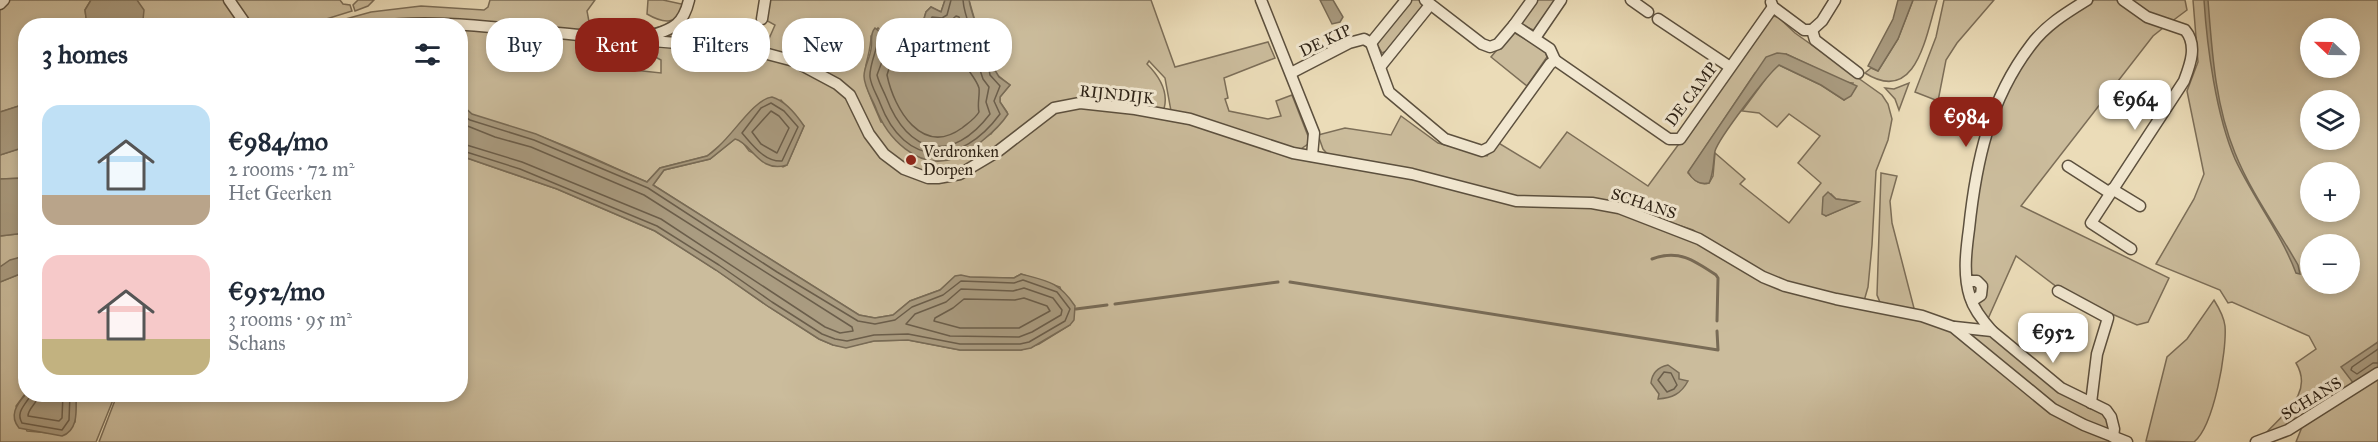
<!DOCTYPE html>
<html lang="en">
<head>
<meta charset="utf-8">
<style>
  :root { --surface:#fff; --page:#f2f2f3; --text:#1f2937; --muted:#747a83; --accent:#8f2418 }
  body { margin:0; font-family:"IM FELL Great Primer",serif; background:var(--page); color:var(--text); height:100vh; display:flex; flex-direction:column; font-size:22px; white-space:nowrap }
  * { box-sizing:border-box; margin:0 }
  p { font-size:20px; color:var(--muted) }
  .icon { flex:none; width:33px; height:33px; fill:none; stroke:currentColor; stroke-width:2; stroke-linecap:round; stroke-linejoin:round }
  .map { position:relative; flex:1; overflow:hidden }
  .panel { position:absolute; left:18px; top:18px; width:450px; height:384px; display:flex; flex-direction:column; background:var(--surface); border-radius:24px; box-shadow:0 3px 9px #0003 }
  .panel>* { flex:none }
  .banner { position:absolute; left:486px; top:18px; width:570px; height:54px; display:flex; gap:12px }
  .needle { width:39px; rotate:292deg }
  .tools { position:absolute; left:2300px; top:18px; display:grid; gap:12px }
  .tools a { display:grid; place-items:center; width:60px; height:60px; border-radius:50%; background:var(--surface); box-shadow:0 3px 9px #0003; font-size:30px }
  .price { position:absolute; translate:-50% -51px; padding:0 14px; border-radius:12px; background:#fff; color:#222; font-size:20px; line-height:39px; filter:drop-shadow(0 2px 3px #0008) }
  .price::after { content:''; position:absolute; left:50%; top:36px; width:18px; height:14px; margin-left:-9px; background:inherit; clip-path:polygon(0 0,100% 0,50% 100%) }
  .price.active { background:var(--accent); color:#fff }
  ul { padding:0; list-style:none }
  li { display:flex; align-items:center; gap:18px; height:150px; padding:0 24px }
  li span { display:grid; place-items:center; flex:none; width:168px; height:120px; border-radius:18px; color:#555 }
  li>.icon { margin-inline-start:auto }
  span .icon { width:72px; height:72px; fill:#fffc; stroke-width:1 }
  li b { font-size:26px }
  h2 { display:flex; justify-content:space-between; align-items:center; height:72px; padding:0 24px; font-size:26px }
  .chip { padding:0 21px; border-radius:24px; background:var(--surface); box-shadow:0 3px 9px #0003; font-size:21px; line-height:54px }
  .chip.active { background:var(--accent); color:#fff }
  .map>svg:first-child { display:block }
</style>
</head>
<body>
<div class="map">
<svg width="2378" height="442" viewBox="0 0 2378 442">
  <rect width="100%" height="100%" fill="#ebdcb8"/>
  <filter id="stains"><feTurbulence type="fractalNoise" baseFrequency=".00333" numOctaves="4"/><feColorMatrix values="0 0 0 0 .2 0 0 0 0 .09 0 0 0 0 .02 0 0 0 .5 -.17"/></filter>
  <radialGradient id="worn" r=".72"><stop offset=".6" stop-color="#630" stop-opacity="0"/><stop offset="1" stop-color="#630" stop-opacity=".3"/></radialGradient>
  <!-- green -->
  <g fill="#cbbc9c" stroke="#7c6e58" stroke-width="1.5" fill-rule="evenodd">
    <path d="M8 0H91L85 10 87 25 26 26 25 104 0 112V9Z"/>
    <path d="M137 0H226L242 25H139L143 20Z"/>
    <path d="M232 0H340L343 4 350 5 352 11 307 25H251Z"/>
    <path d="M358 0H374L368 6 355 11 353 5Z"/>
    <path d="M490 0H595L587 11 590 27 641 31 664 26 637 38 377 23 361 26H320L371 12 421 6 484 10 488 7Z"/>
    <path d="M648 0H663L686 5C677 25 664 24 647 14Z"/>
    <path d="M768 0H945L941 12 931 7 926 12 921 29H902L886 37 878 28 871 36C871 47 868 55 866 65 862 85 874 104 881 122L991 134 1007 112 1000 102V97L1010 85 995 73 983 51 981 32 977 28 969 0H1151L1175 67 1268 42 1275 58 1224 78 1228 98 1225 99 1229 111 1268 119 1281 116 1276 101 1292 95 1308 136V144L1298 151 1171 111 1165 78 1149 61 1147 64C1159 76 1169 91 1164 109L1071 100 974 164 945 175 914 171 882 148 859 107 799 60 648 39C679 30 700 33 731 40 743 43 756 39 768 41L775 25 764 19Z"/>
    <path d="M1408 0H1422L1425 3 1391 49 1382 53 1376 43Z"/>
    <path d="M1535 0H1557L1536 31 1523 26 1521 22Z"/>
    <path d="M1913 0H1937C1926 34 1917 106 1865 73L1871 68 1878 71 1898 39Z"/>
    <path d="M1944 0H1994L1957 43 1946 60 1938 101 1915 92 1936 37Z"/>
    <path d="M2094 0H2116L2144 20 2163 28 2153 36 2021 206 2169 278 2148 322 2137 325 2087 303 2057 287 2016 256 1987 321 1975 305C1982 299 1988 295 1986 285L1971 274 1969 268 1979 164 2009 85 2037 42 2071 13Z"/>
    <path d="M2127 0H2185L2187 10 2171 22 2146 13Z"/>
    <path d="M2193 0H2378V367L2345 390 2342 387 2332 390 2328 389 2323 390C2321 393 2321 396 2320 399 2311 421 2285 427 2265 434 2284 413 2314 393 2296 363L2316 349 2309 336 2232 302 2228 303 2220 290 2156 264 2194 199 2204 174 2187 91 2198 62ZM2310 28H2349V68H2310ZM2310 100H2349V140H2310ZM2310 172H2349V212H2310ZM2310 244H2349V284H2310Z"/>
    <path d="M1773 16 1778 17 1795 33 1882 95 1888 104 1892 119 1888 140 1876 171 1872 245 1868 287 1864 301 1778 282 1707 240 1693 230 1620 206 1520 199 1331 158 1323 149 1318 135 1345 128 1391 135 1401 116 1438 143 1487 156 1497 142 1540 168 1567 132 1648 186ZM1786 54 1845 82 1853 83 1844 100 1821 85 1779 65 1770 73 1742 111 1759 113 1777 127 1789 114 1820 136 1798 163 1821 183 1789 223 1740 184 1745 179 1715 153 1713 176 1709 183C1699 186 1695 180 1688 173L1755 73ZM1831 194 1836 199 1858 202 1826 216 1823 200Z"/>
    <path d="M461 26 609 41 642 54 648 61 628 56V54L607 52 605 67 661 73V60L631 44C698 49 789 44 842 94 857 109 862 132 875 149 881 157 928 176 941 182L1053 112 1069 107 1159 116 1366 170 1439 185 1609 209 1685 236 1760 279 1901 314 1947 329 2042 406 2116 442H99L117 395 460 394 461 156 557 189 655 231 716 270 769 307 819 339 833 345 846 347 874 341 908 340 960 350H1021L1039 344 1070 325 1060 287 1021 274 1014 278 955 277 940 290 910 301 893 315 875 318 859 315 653 185 664 170 710 159 735 139 741 140 749 151 783 167 787 165 804 126 781 100 753 109 731 136 707 156 660 168 647 182C610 166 574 148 536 135 515 127 474 124 460 104Z"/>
    <path d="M1515 33 1545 51 1547 57 1527 86 1491 57 1510 34Z"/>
    <path d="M1909 83 1899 110 1895 99 1885 88 1894 89Z"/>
    <path d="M25 147V178L0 179V155Z"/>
    <path d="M1881 173 1897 176 1890 201 1892 223 1915 312 1882 307 1877 295Z"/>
    <path d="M25 233V256L18 258 0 267V236Z"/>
    <path d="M25 272V394L16 406 27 431 50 433 75 422 76 395H115L96 442H0V282Z"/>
    <path d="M2214 300C2219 308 2224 317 2225 326 2227 351 2214 426 2194 442L2146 441 2167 357 2187 339Z"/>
    <path d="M1969 333 1988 334 2103 414 2110 425 2109 431 2063 410 1968 334Z"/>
    <path d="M2378 379V442H2296L2302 427Z"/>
  </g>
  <!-- water -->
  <g fill="#aa9c81" stroke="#786b56" stroke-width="1.5">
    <path d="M91 0H137L144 10 143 20 139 25H87L85 10Z"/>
    <path d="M945 0H969C972 18 981 33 983 51L997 56 992 65 999 77 1010 85 1000 97V102L1008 114C1001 125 992 133 982 141 974 148 965 154 955 158 918 172 886 137 875 106 871 97 864 86 864 76 864 67 870 58 871 49 873 41 869 35 875 28L886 37 902 29H921L926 12 931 7 941 12Z"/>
    <path d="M1320 0H1333L1343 17 1340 22 1332 24Z"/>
    <path d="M1898 0H1913L1898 39 1878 71 1868 66 1893 19Z"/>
    <path d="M2204 0H2208C2212 51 2215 105 2235 153 2251 193 2277 228 2298 265L2300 274 2296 273C2281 233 2253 198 2235 159 2216 115 2207 47 2204 0Z"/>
    <path d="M1777 53 1786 54 1857 86 1851 96 1844 100 1821 85 1779 65C1766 76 1719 138 1715 151 1713 162 1714 173 1709 183 1700 185 1693 181 1688 172L1766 57Z"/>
    <path d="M772 97C786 101 796 114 804 126L787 165C759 174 752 143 735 139L710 159 664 170 653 185 859 315 875 318 893 315 910 301 940 290 955 276 961 275 970 277 1014 278 1021 274C1048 281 1059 282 1075 306L1074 320 1070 325 1031 348 1021 350H960L908 340 874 341 846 348 833 345 819 339 769 307 716 270 655 231 557 189 461 156V104L472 114 536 134 647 182 660 168 707 156C728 144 752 99 772 97Z"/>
    <path d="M25 104V147L0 155V112Z"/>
    <path d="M25 178V233L0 236V179Z"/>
    <path d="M1828 192 1836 199 1859 202 1826 216 1822 214 1823 197Z"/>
    <path d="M25 256V272L0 282V267L10 260Z"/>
    <path d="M2378 342V367L2354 384 2341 367Z"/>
    <path d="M1668 365 1679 373V379L1688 381C1681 394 1672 398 1658 399L1659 394 1651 383C1652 373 1659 367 1668 365Z"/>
    <path d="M26 394 76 395C76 410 79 430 62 436L19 428C9 416 16 405 26 394Z"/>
  </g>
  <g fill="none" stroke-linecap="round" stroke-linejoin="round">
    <!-- shore -->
    <g stroke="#6b5e4b" stroke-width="1.5">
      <path d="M951 0 947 15 942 18 932 17 924 34 904 35 888 43 878 41C876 52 869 67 870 77 871 86 877 95 880 103 905 169 961 167 1000 114L994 101 1000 86 990 75 987 59 978 53C974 35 964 17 963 0"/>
      <path d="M956 16 959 17 968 39 971 55 978 64 983 79 989 87 986 102 990 114C952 164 908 155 886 97 883 90 879 83 877 75L886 51C893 49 898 46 905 44 923 38 926 50 937 26L948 23Z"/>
      <path d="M953 32C959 41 959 49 962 59 966 69 976 78 979 88 980 95 977 104 979 112 975 119 968 123 962 128 922 157 894 109 887 75L892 59C897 57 902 55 906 53 925 48 933 55 944 34Z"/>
      <path d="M771 103 784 111 798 127 782 161C764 162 752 144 742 133L761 108Z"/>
      <path d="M771 111 779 116 789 128 777 153 761 144 752 132Z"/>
      <path d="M460 114 470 120 534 140 648 188 777 272 858 321 875 324 895 320 912 307 943 295 961 281 1014 283 1023 280 1057 292 1070 309 1065 321 1029 342 1020 344H960L908 334 874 335 847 341 835 339 822 334 772 302 719 265 657 226 520 169 460 150"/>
      <path d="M460 123 495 137 531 147 644 195 852 327 853 331 840 333 825 327 661 219 522 162 460 143"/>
      <path d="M1024 288 1053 298 1062 310 1061 315 1032 332 1019 337 950 336 906 324 915 314 946 302 961 289 1013 291Z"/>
      <path d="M1024 298 1047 306 1050 311 1019 328H960L934 321 935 318 953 308 964 299 1015 300Z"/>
      <path d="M2378 349 2352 367 2351 370 2357 374 2373 363H2378"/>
      <path d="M1664 372 1671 373 1677 385 1674 389 1667 392 1658 380Z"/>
      <path d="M31 394C27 404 15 411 22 423L62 430 69 420 70 394"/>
      <path d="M39 394C38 403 28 408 28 416L59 421 62 418 63 394"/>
    </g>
    <!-- stream -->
    <g stroke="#786b56" stroke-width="3">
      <path d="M1652 259C1678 249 1694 260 1716 275L1718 278 1717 321"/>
      <path d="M1290 282 1718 350 1717 331"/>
      <path d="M1115 304 1278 282"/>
      <path d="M1076 309 1107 305"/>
    </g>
    <defs>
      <g id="minor">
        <path d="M229 0 247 26"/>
        <path d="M1261 0 1314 133 1312 156"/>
        <path d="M1425 0 1482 44 1490 47 1498 44 1514 25 1550 49 1555 60"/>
        <path d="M1631 0 1648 12"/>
        <path d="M2123 0 2147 17 2185 30C2198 45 2190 65 2184 81L2091 223 2131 249"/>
        <path d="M1771 2 1773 7 1804 30H1812L1815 40 1858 73"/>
        <path d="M0 4 4 0"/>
        <path d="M762 19 765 0"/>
        <path d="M1658 19 1730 67"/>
        <path d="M1514 25 1532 0"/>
        <path d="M376 26C438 19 496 28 558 33 621 39 685 43 749 49L794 61 837 84 850 95 869 134 884 154 904 169 928 178H938L960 174 997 152 1054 108 1080 103 1135 109 1190 119 1293 153 1412 174 1516 201 1592 203 1619 208 1699 239 1763 277 1785 286 1836 299 1922 316 1953 327 2053 409 2084 425 2127 442"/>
        <path d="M1812 30 1822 21 1835 0"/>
        <path d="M1535 38 1561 0"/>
        <path d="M643 39C668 29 682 30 689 0"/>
        <path d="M1371 43 1389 92 1445 139 1482 151 1490 147 1550 64 1555 60 1669 139H1680L1773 7"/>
        <path d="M1371 43 1406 0"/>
        <path d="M1380 67 1430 5"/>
        <path d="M1291 73 1349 43 1364 39 1371 43"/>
        <path d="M2068 166 2110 193"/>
        <path d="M2112 189 2140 206"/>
        <path d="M1967 281H1977L1982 286 1981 295 1972 301"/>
        <path d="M2058 291 2108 318 2097 354 2091 403"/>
        <path d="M1955 327 1992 331 2061 388 2106 410 2111 417 2114 429 2113 437"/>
        <path d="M1992 331C1982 320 1974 310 1970 297 1963 275 1966 251 1969 229 1976 162 1989 100 2031 45 2046 25 2066 13 2087 0"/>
        <path d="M2256 442 2288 430 2378 373"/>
      </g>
    </defs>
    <!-- minor casing -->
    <use href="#minor" stroke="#5c503e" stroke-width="13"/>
    <!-- minor -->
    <use href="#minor" stroke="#f2e8d1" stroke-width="10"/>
  </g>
  <!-- markers -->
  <circle fill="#8f2418" stroke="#f2e8d1" stroke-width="2" cx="911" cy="160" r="6"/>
  <g text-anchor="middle" stroke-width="6" stroke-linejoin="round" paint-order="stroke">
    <!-- street labels -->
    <g font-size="16" fill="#2c2115" stroke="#f2e8d1">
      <text transform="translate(1325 40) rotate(-25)" y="6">DE KIP</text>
      <text transform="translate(1117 94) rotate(6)" y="6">RIJNDIJK</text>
      <text transform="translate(1691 94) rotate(-53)" y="6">DE CAMP</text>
      <text transform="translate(1644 203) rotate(18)" y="6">SCHANS</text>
      <text transform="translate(2311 398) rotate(-31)" y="6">SCHANS</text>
    </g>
    <!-- poi labels -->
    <g font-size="16" fill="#2c2115" stroke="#f2e8d1" text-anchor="start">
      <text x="923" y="157">Verdronken<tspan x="923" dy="18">Dorpen</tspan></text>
    </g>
  </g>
  <rect width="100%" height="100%" filter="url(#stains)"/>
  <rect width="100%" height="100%" fill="url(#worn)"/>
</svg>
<div class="tools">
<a><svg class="needle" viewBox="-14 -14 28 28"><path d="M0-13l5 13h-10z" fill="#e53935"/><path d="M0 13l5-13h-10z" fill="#747a83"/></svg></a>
<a><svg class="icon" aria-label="layers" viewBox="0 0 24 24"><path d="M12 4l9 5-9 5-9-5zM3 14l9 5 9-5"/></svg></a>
<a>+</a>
<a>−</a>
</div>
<b class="price" style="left:2135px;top:131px">€964</b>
<b class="price active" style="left:1966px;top:148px">€984</b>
<b class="price" style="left:2053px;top:364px">€952</b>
<div class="banner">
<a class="chip">Buy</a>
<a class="chip active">Rent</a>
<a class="chip">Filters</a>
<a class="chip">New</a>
<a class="chip">Apartment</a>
</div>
<section class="panel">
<h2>3 homes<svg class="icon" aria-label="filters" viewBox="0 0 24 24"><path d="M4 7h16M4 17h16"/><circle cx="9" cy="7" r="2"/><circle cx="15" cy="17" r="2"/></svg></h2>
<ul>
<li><span style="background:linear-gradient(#bfe0f5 75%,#b9a48a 0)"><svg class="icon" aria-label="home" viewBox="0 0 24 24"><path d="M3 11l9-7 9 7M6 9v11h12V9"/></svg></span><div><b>€984/mo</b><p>2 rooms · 72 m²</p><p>Het Geerken</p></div></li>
<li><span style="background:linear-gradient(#f6c9c9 70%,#c2b280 0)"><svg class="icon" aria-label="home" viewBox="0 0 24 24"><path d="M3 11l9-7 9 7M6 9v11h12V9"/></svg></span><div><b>€952/mo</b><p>3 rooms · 95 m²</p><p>Schans</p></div></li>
</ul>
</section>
</div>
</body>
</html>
